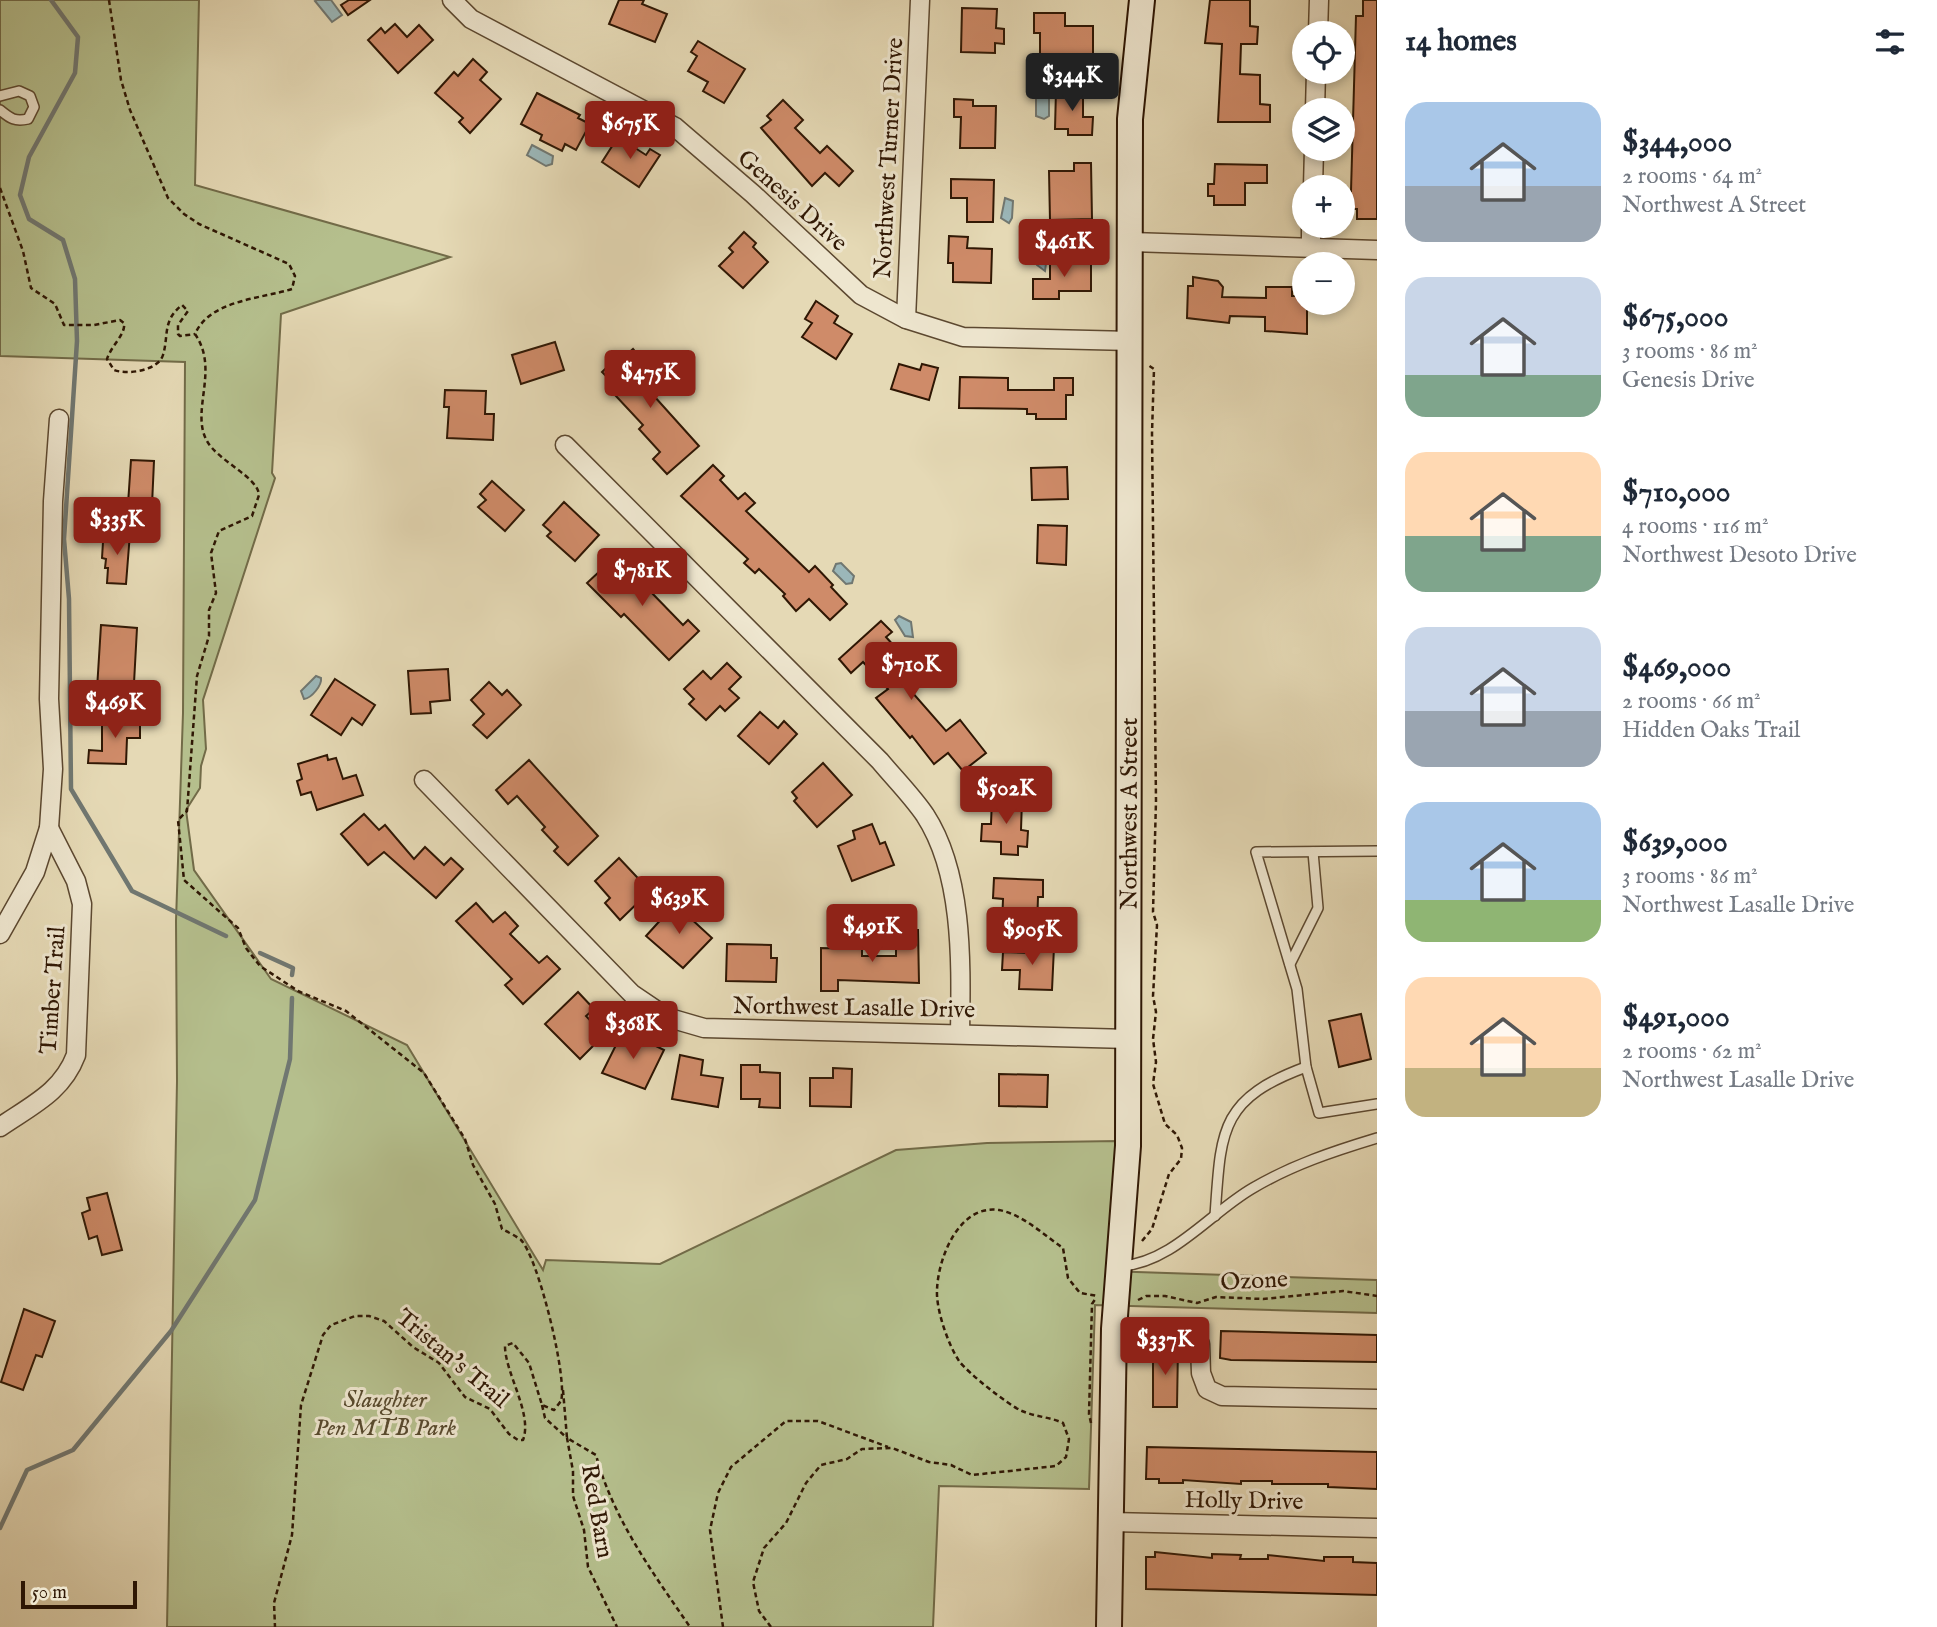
<!DOCTYPE html>
<html lang="en">
<head>
<meta charset="utf-8">
<style>
  :root { --surface:#fff; --page:#f6f6f7; --text:#1f2937; --muted:#747a83; --accent:#8f2418 }
  body { margin:0; font-family:"IM FELL English",serif; background:var(--page); color:var(--text); height:100vh; display:flex; flex-direction:column; font-size:26px; white-space:nowrap }
  * { box-sizing:border-box; margin:0 }
  p { font-size:23px; color:var(--muted) }
  .icon { flex:none; width:38px; height:38px; fill:none; stroke:currentColor; stroke-width:2; stroke-linecap:round; stroke-linejoin:round }
  .map { position:relative; flex:1; overflow:hidden }
  .side { display:flex; flex-direction:column; background:var(--surface); width:560px }
  .side>* { flex:none }
  .tools { position:absolute; left:1292px; top:21px; display:grid; gap:14px }
  .tools a { display:grid; place-items:center; width:63px; height:63px; border-radius:50%; background:var(--surface); box-shadow:0 4px 10px #0003; font-size:35px }
  .scale { position:absolute; left:21px; bottom:18px; width:116px; box-sizing:border-box; padding-left:7px; border:4px solid #2f1704; border-top:0; font-size:19px; line-height:24px; white-space:nowrap; color:#2f1704; -webkit-text-stroke:5px #eee6cf; paint-order:stroke }
  .price { position:absolute; translate:-50% -60px; padding:0 16px; border-radius:7px; background:var(--accent); color:#fff; font-size:23px; line-height:46px; filter:drop-shadow(0 2px 4px #0008) }
  .price::after { content:''; position:absolute; left:50%; top:42px; width:21px; height:16px; margin-left:-10px; background:inherit; clip-path:polygon(0 0,100% 0,50% 100%) }
  .price.on { background:#222; color:#fff }
  ul { padding:0; list-style:none }
  li { display:flex; align-items:center; gap:21px; height:175px; padding:0 28px }
  li span { display:grid; place-items:center; flex:none; width:196px; height:140px; border-radius:21px; color:#555 }
  li>.icon { margin-inline-start:auto }
  span .icon { width:84px; height:84px; fill:#fffc; stroke-width:1 }
  li b { font-size:30px }
  h2 { display:flex; justify-content:space-between; align-items:center; height:84px; padding:0 28px; font-size:30px }
  main { display:flex; flex:1; min-height:0 }
  .map>svg:first-child { display:block }
</style>
</head>
<body>
<main>
<div class="map">
<svg width="1377" height="1627" viewBox="0 0 1377 1627">
  <rect width="100%" height="100%" fill="#e5d9b5"/>
  <filter id="stains"><feTurbulence type="fractalNoise" baseFrequency=".00286" numOctaves="4"/><feColorMatrix values="0 0 0 0 .2 0 0 0 0 .09 0 0 0 0 .02 0 0 0 .5 -.17"/></filter>
  <radialGradient id="worn" r=".72"><stop offset=".6" stop-color="#630" stop-opacity="0"/><stop offset="1" stop-color="#630" stop-opacity=".3"/></radialGradient>
  <!-- green -->
  <path fill="#b5bf8d" stroke="#726b48" stroke-width="2" d="M0 0H199L195 185 450 257 281 314 272 473 275 478 203 700 206 749 201 766 200 788 186 810 194 870 271 979 407 1045 543 1270 546 1260 660 1264 896 1150 987 1143 1117 1141 1107 1271 1377 1280V1313L1095 1305 1089 1489 939 1486 933 1627H167L177 1081 176 921 183 713 185 362 0 356Z"/>
  <!-- water -->
  <g fill="#9bb7b9" stroke="#707771" stroke-width="2">
    <path d="M317 0H331L342 15 332 22 315 1Z"/>
    <path d="M1064 66H1086L1091 69V76L1067 77 1062 70Z"/>
    <path d="M1041 92 1049 96V116L1044 119 1036 116V96Z"/>
    <path d="M532 145 553 156 552 164 546 166 527 155Z"/>
    <path d="M1005 198 1013 201 1012 218 1009 223 1001 218Z"/>
    <path d="M1036 247 1048 249 1045 271 1037 265Z"/>
    <path d="M841 563 854 576 852 583 846 584 833 571 836 564Z"/>
    <path d="M899 616 911 622 913 637 905 636 895 620Z"/>
    <path d="M316 676 321 678C322 685 312 698 304 699L301 691Z"/>
  </g>
  <g fill="none" stroke-linecap="round" stroke-linejoin="round">
    <!-- stream -->
    <g stroke="#707771" stroke-width="4.5">
      <path d="M51 0 78 37 75 73 29 157 20 195 29 219 63 240 75 279 77 341 64 539 69 599 71 789 132 891 226 936"/>
      <path d="M260 953 293 968 292 975"/>
      <path d="M0 1528 27 1470 73 1450 171 1331 255 1200 290 1059 292 998"/>
    </g>
  </g>
  <!-- building -->
  <g fill="#cf8b69" stroke="#2f1704" stroke-width="2">
    <path d="M349 0H370L348 15 341 5Z"/>
    <path d="M619 0H644L642 4 667 14 655 42 609 24Z"/>
    <path d="M1210 0H1250V26L1258 27 1257 44H1241L1240 74 1260 75V104L1270 105V122H1218L1222 44 1205 43Z"/>
    <path d="M1363 0H1377V219H1357V209H1342L1343 191H1351L1356 16H1363Z"/>
    <path d="M962 8 997 9 996 28 1004 29V44L995 43V53L961 52Z"/>
    <path d="M1034 13H1065V26H1093V56H1080V61H1040V33H1034Z"/>
    <path d="M395 24 407 37 419 25 433 40 398 73 368 40 381 28 385 33Z"/>
    <path d="M698 41 745 69 724 103 703 91 708 82 688 71 697 56 691 52Z"/>
    <path d="M473 59 487 72 480 80 501 99 470 133 459 122 463 118 435 93 454 72 458 76Z"/>
    <path d="M1056 90 1083 91V117H1093L1092 135H1068V129H1055Z"/>
    <path d="M537 93 580 115 578 118 590 124 576 150 565 144 562 151 540 140 542 135 521 124Z"/>
    <path d="M954 99 973 100V106H996L995 148H960L961 117H954Z"/>
    <path d="M783 100 803 120 795 128 820 153 827 146 853 171 839 186 825 173 812 186 761 128 771 120 767 116Z"/>
    <path d="M618 137 646 155 650 149 660 155 639 187 602 162Z"/>
    <path d="M1074 163H1091L1092 219 1050 220 1049 171H1074Z"/>
    <path d="M1215 164 1267 165V183H1245V205H1214V196H1208V184H1214Z"/>
    <path d="M951 179 994 180 993 222H967V198H951Z"/>
    <path d="M744 232 756 243 753 247 768 262 743 288 719 266 733 252 729 248Z"/>
    <path d="M949 236 968 237 967 248 992 249 991 283 953 282V263H948Z"/>
    <path d="M1050 260H1091V291H1059V299H1033V279H1050Z"/>
    <path d="M1193 277 1218 281 1223 287 1222 297 1266 298V287H1292V296H1304V303H1307V334L1265 331V317L1230 316 1229 323 1187 318 1188 286H1193Z"/>
    <path d="M816 301 838 316 834 323 852 334 836 359 802 337 812 323 805 319Z"/>
    <path d="M555 342 564 370 521 384 512 355Z"/>
    <path d="M633 349 664 387 654 396 699 446 667 474 653 459 660 452 639 429 643 425 615 395 620 390 602 372 622 353 625 356Z"/>
    <path d="M899 364 920 370 922 364 938 368 929 400 891 389Z"/>
    <path d="M960 377 1008 378V390H1054V378H1073V395H1066V419H1036V414H1027V409L959 408Z"/>
    <path d="M445 390 486 391 485 414H494L493 440 447 438 449 407H444Z"/>
    <path d="M131 460 154 461 152 505 128 504Z"/>
    <path d="M713 465 724 476 720 480 738 499 745 493 755 503 746 511 809 572 815 566 833 585 831 587 847 604 830 620 809 599 796 611 783 596 785 594 759 569 755 573 744 563 748 559 681 496Z"/>
    <path d="M1067 467 1068 499 1032 500 1031 468Z"/>
    <path d="M492 481 524 510 505 531 478 507 486 500 480 494Z"/>
    <path d="M564 502 599 535 575 561 547 536 551 532 543 525Z"/>
    <path d="M1038 525 1067 526 1066 565 1037 563Z"/>
    <path d="M109 532 130 533 126 584 107 583 108 568H105L106 559 102 558 103 542H108Z"/>
    <path d="M614 558 632 577 640 569 655 585 649 590 683 625 688 620 699 631 669 660 624 614 621 617 587 583Z"/>
    <path d="M881 621 892 632 886 637 903 656 890 667 946 731 960 720 986 753 963 771 948 753 934 764 912 736 910 738 876 698 888 689 863 662 851 673 839 659Z"/>
    <path d="M101 625 137 628 134 683 127 682 126 691 97 689Z"/>
    <path d="M727 663 741 677 729 689 739 698 725 711 720 706 706 720 689 704 694 699 684 689 703 671 711 679Z"/>
    <path d="M448 669 450 700 430 702 431 713 411 714 408 671Z"/>
    <path d="M335 679 375 705 362 725 352 718 341 735 311 715Z"/>
    <path d="M489 682 502 695 507 690 521 705 487 738 473 725 484 714 471 700Z"/>
    <path d="M760 712 778 728 784 721 797 734 769 764 738 736Z"/>
    <path d="M102 717 140 719V738H127L126 764 88 763 89 750 102 751Z"/>
    <path d="M327 755 328 760 336 758 343 779 356 775 363 795 317 810 311 792 301 795 297 781 302 779 298 764Z"/>
    <path d="M529 760 598 836 568 865 554 851 558 847 542 830 545 827 517 796 508 804 496 790Z"/>
    <path d="M823 763 852 795 817 827 794 801 797 798 792 792Z"/>
    <path d="M992 799 1022 800 1021 830 1028 831 1027 847 1018 846V855L1001 854V842L981 841 982 824H991Z"/>
    <path d="M364 814 379 830 385 825 414 859 425 847 444 865 451 858 463 869 436 898 384 852 368 865 341 834Z"/>
    <path d="M872 824 880 844 885 842 894 865 852 881 838 846 855 839 853 831Z"/>
    <path d="M619 858 650 891 620 920 605 903 610 898 595 881Z"/>
    <path d="M994 878 1043 880V897H1038L1037 927 1002 926 1003 899 993 898Z"/>
    <path d="M476 903 493 922 505 912 518 926 510 934 539 963 547 956 560 969 523 1004 505 985 512 979 456 921Z"/>
    <path d="M675 904 712 938 683 968 646 936Z"/>
    <path d="M896 930H918L919 983 838 980V991H821V948L862 949V956H896Z"/>
    <path d="M727 944 771 945V958H777L776 982 726 981Z"/>
    <path d="M1030 946 1054 947 1052 990 1019 989 1020 970H1002L1003 952 1030 953Z"/>
    <path d="M578 992 594 1009 586 1016 604 1035 580 1059 545 1024Z"/>
    <path d="M1361 1014 1371 1059 1339 1067 1329 1021Z"/>
    <path d="M630 1033 664 1050 645 1089 602 1073 620 1037 626 1040Z"/>
    <path d="M680 1055 703 1060 701 1075 723 1078 718 1107 672 1099Z"/>
    <path d="M741 1065H760V1072L780 1073V1108L759 1107 760 1099H741Z"/>
    <path d="M833 1068 852 1069 851 1107 810 1106V1078H833Z"/>
    <path d="M999 1074 1048 1075 1047 1107 999 1106Z"/>
    <path d="M107 1193 122 1250 102 1255 97 1236 89 1239 82 1213 90 1210 87 1198Z"/>
    <path d="M24 1309 55 1321 42 1357 36 1355 23 1390 1 1382Z"/>
    <path d="M1221 1331 1377 1335V1362L1231 1360 1220 1358Z"/>
    <path d="M1153 1346 1178 1347 1177 1407H1153Z"/>
    <path d="M1147 1447 1377 1452V1489L1328 1487V1484H1272V1481H1241V1484L1183 1480V1483H1159V1479H1146Z"/>
    <path d="M1155 1552 1212 1558V1554L1241 1555 1240 1559H1268V1555L1324 1561V1557H1353V1562L1377 1563V1595L1146 1589V1557H1155Z"/>
  </g>
  <g fill="none" stroke-linecap="round" stroke-linejoin="round">
    <defs>
      <g id="lane">
        <path d="M0 96 19 91 30 96 34 107 28 119C14 122 10 118 0 110"/>
        <path d="M1290 964 1318 908 1313 852"/>
        <path d="M1306 1067 1297 989 1256 852 1377 851"/>
        <path d="M1215 1216C1221 1131 1219 1099 1306 1067L1319 1113 1377 1104"/>
        <path d="M1122 1266C1173 1262 1211 1212 1253 1188 1292 1165 1334 1151 1377 1138"/>
      </g>
      <g id="street">
        <path d="M452 0 471 19 675 127 753 194 861 295 906 319 963 337 1131 341"/>
        <path d="M1318 33 1319 0"/>
        <path d="M1315 110 1316 72"/>
        <path d="M1313 187 1314 149"/>
        <path d="M1131 242 1377 250"/>
        <path d="M1311 248V226"/>
        <path d="M906 319 920 0"/>
        <path d="M565 445 880 761C895 779 912 796 925 815 964 875 961 965 960 1034"/>
        <path d="M424 780 632 994 666 1017 704 1028 1129 1039"/>
        <path d="M0 934 35 872 49 828 53 769 49 699 53 501 59 419"/>
        <path d="M0 1127C32 1105 62 1092 76 1055L82 904 76 881 49 828"/>
        <path d="M1114 1329 1188 1334 1200 1344 1201 1373 1207 1389 1222 1396 1377 1399"/>
        <path d="M1111 1522 1377 1528"/>
      </g>
      <g id="secondary">
        <path id="s1" d="M1109 1627 1114 1329 1128 1146 1130 119 1142 0"/>
      </g>
    </defs>
    <!-- lane casing -->
    <use href="#lane" stroke="#5c4830" stroke-width="12"/>
    <!-- street casing -->
    <use href="#street" stroke="#5c4830" stroke-width="21"/>
    <!-- secondary casing -->
    <use href="#secondary" stroke="#2f1704" stroke-width="28"/>
    <!-- path -->
    <g stroke="#2f1704" stroke-width="2.5" stroke-dasharray="5 3.5" stroke-linecap="butt">
      <path d="M109 0 121 80 130 110 168 198 184 214 199 224 289 264 295 276 292 289C260 299 210 300 195 334 220 370 190 411 207 441 218 461 258 477 259 495L252 516 219 531 211 553 216 593 209 610V636L197 676 187 811 178 820 184 880 238 928 246 948 260 966 298 991 346 1011 424 1073 465 1139 473 1165 495 1204 502 1229C508 1232 516 1236 521 1240 538 1257 568 1379 561 1401 560 1402 555 1409 554 1410L542 1405 529 1363 513 1343 505 1346C505 1373 533 1414 523 1440H518L509 1434 490 1409 465 1397 439 1363 413 1347 384 1321 369 1316H355L331 1325 323 1335 301 1405 292 1535 274 1603 275 1627"/>
      <path d="M0 188 23 251 31 288 55 304 64 325H94L120 320 124 323C126 334 111 346 107 359L114 370C127 375 158 371 163 355 169 335 162 321 182 305L188 311 178 325V334L180 336 195 334"/>
      <path d="M1142 1241 1152 1229 1169 1174 1181 1159 1182 1148 1177 1135 1165 1124 1153 1084 1156 1062 1153 1039 1156 1012 1153 996 1157 925 1153 912 1156 801 1152 433 1154 369 1148 365"/>
      <path d="M1138 1300 1146 1296H1165L1197 1303 1216 1297 1263 1299 1343 1291 1377 1296"/>
      <path d="M563 1390 567 1438 596 1455C613 1519 653 1573 690 1627"/>
      <path d="M542 1405 545 1418 567 1438 573 1471V1496L584 1530 588 1567 617 1627"/>
      <path d="M1091 1423 1089 1414 1092 1304 1096 1298"/>
      <path d="M723 1627 710 1530 718 1493 731 1467 786 1421H818L888 1447"/>
      <path d="M771 1627 759 1611 753 1582 764 1548 786 1523 806 1483 821 1465 847 1459 862 1449 892 1448 929 1462 951 1465 972 1475 1056 1466 1066 1457 1069 1439 1063 1423C1050 1417 1036 1417 1022 1411 1008 1405 968 1373 959 1361 948 1344 936 1310 937 1290 938 1258 959 1204 999 1210 1022 1214 1044 1235 1063 1248L1068 1278 1080 1293 1098 1296"/>
    </g>
    <!-- lane -->
    <use href="#lane" stroke="#eee6cf" stroke-width="9"/>
    <!-- street -->
    <use href="#street" stroke="#eee6cf" stroke-width="18"/>
    <!-- secondary -->
    <use href="#secondary" stroke="#eee6cf" stroke-width="24"/>
  </g>
  <g text-anchor="middle" stroke-width="6" stroke-linejoin="round" paint-order="stroke">
    <!-- street labels -->
    <g font-size="24" fill="#2f1704" stroke="#eee6cf">
      <text transform="translate(888 158) rotate(-87)" y="8">Northwest Turner Drive</text>
      <text transform="translate(793 200) rotate(42)" y="8">Genesis Drive</text>
      <text dy="8" stroke="none"><textPath href="#s1" startOffset="814">Northwest A Street</textPath></text>
      <text transform="translate(52 990) rotate(-86)" y="8">Timber Trail</text>
      <text transform="translate(854 1007) rotate(1)" y="8">Northwest Lasalle Drive</text>
      <text transform="translate(1254 1280) rotate(-3)" y="8">Ozone</text>
      <text transform="translate(453 1358) rotate(40)" y="8">Tristan's Trail</text>
      <text transform="translate(1244 1500) rotate(1)" y="8">Holly Drive</text>
      <text transform="translate(598 1511) rotate(80)" y="8">Red Barn</text>
    </g>
    <!-- park labels -->
    <g font-size="24" font-style="italic" fill="#57492d" stroke="#eee6cf">
      <text x="385" y="1407">Slaughter<tspan x="385" dy="28">Pen MTB Park</tspan></text>
    </g>
  </g>
  <rect width="100%" height="100%" filter="url(#stains)"/>
  <rect width="100%" height="100%" fill="url(#worn)"/>
</svg>
<div class="tools">
<a><svg class="icon" aria-label="locate" viewBox="0 0 24 24"><circle cx="12" cy="12" r="6"/><path d="M12 2v4M12 18v4M2 12h4M18 12h4"/></svg></a>
<a><svg class="icon" aria-label="layers" viewBox="0 0 24 24"><path d="M12 4l9 5-9 5-9-5zM3 14l9 5 9-5"/></svg></a>
<a>+</a>
<a>−</a>
</div>
<div class="scale">50 m</div>
<b class="price on" style="left:1072px;top:113px">$344K</b>
<b class="price" style="left:630px;top:161px">$675K</b>
<b class="price" style="left:1064px;top:279px">$461K</b>
<b class="price" style="left:650px;top:410px">$475K</b>
<b class="price" style="left:117px;top:557px">$335K</b>
<b class="price" style="left:642px;top:608px">$781K</b>
<b class="price" style="left:911px;top:702px">$710K</b>
<b class="price" style="left:115px;top:740px">$469K</b>
<b class="price" style="left:1006px;top:826px">$502K</b>
<b class="price" style="left:679px;top:936px">$639K</b>
<b class="price" style="left:872px;top:964px">$491K</b>
<b class="price" style="left:1032px;top:967px">$905K</b>
<b class="price" style="left:633px;top:1061px">$368K</b>
<b class="price" style="left:1165px;top:1377px">$337K</b>
</div>
<section class="side">
<h2>14 homes<svg class="icon" aria-label="filters" viewBox="0 0 24 24"><path d="M4 7h16M4 17h16"/><circle cx="9" cy="7" r="2"/><circle cx="15" cy="17" r="2"/></svg></h2>
<ul>
<li><span style="background:linear-gradient(#a9c7e8 60%,#9aa5b1 0)"><svg class="icon" aria-label="home" viewBox="0 0 24 24"><path d="M3 11l9-7 9 7M6 9v11h12V9"/></svg></span><div><b>$344,000</b><p>2 rooms · 64 m²</p><p>Northwest A Street</p></div></li>
<li><span style="background:linear-gradient(#c9d6e8 70%,#7fa58c 0)"><svg class="icon" aria-label="home" viewBox="0 0 24 24"><path d="M3 11l9-7 9 7M6 9v11h12V9"/></svg></span><div><b>$675,000</b><p>3 rooms · 86 m²</p><p>Genesis Drive</p></div></li>
<li><span style="background:linear-gradient(#ffd9b3 60%,#7fa58c 0)"><svg class="icon" aria-label="home" viewBox="0 0 24 24"><path d="M3 11l9-7 9 7M6 9v11h12V9"/></svg></span><div><b>$710,000</b><p>4 rooms · 116 m²</p><p>Northwest Desoto Drive</p></div></li>
<li><span style="background:linear-gradient(#c9d6e8 60%,#9aa5b1 0)"><svg class="icon" aria-label="home" viewBox="0 0 24 24"><path d="M3 11l9-7 9 7M6 9v11h12V9"/></svg></span><div><b>$469,000</b><p>2 rooms · 66 m²</p><p>Hidden Oaks Trail</p></div></li>
<li><span style="background:linear-gradient(#a9c7e8 70%,#8fb573 0)"><svg class="icon" aria-label="home" viewBox="0 0 24 24"><path d="M3 11l9-7 9 7M6 9v11h12V9"/></svg></span><div><b>$639,000</b><p>3 rooms · 86 m²</p><p>Northwest Lasalle Drive</p></div></li>
<li><span style="background:linear-gradient(#ffd9b3 65%,#c2b280 0)"><svg class="icon" aria-label="home" viewBox="0 0 24 24"><path d="M3 11l9-7 9 7M6 9v11h12V9"/></svg></span><div><b>$491,000</b><p>2 rooms · 62 m²</p><p>Northwest Lasalle Drive</p></div></li>
</ul>
</section>
</main>
</body>
</html>
